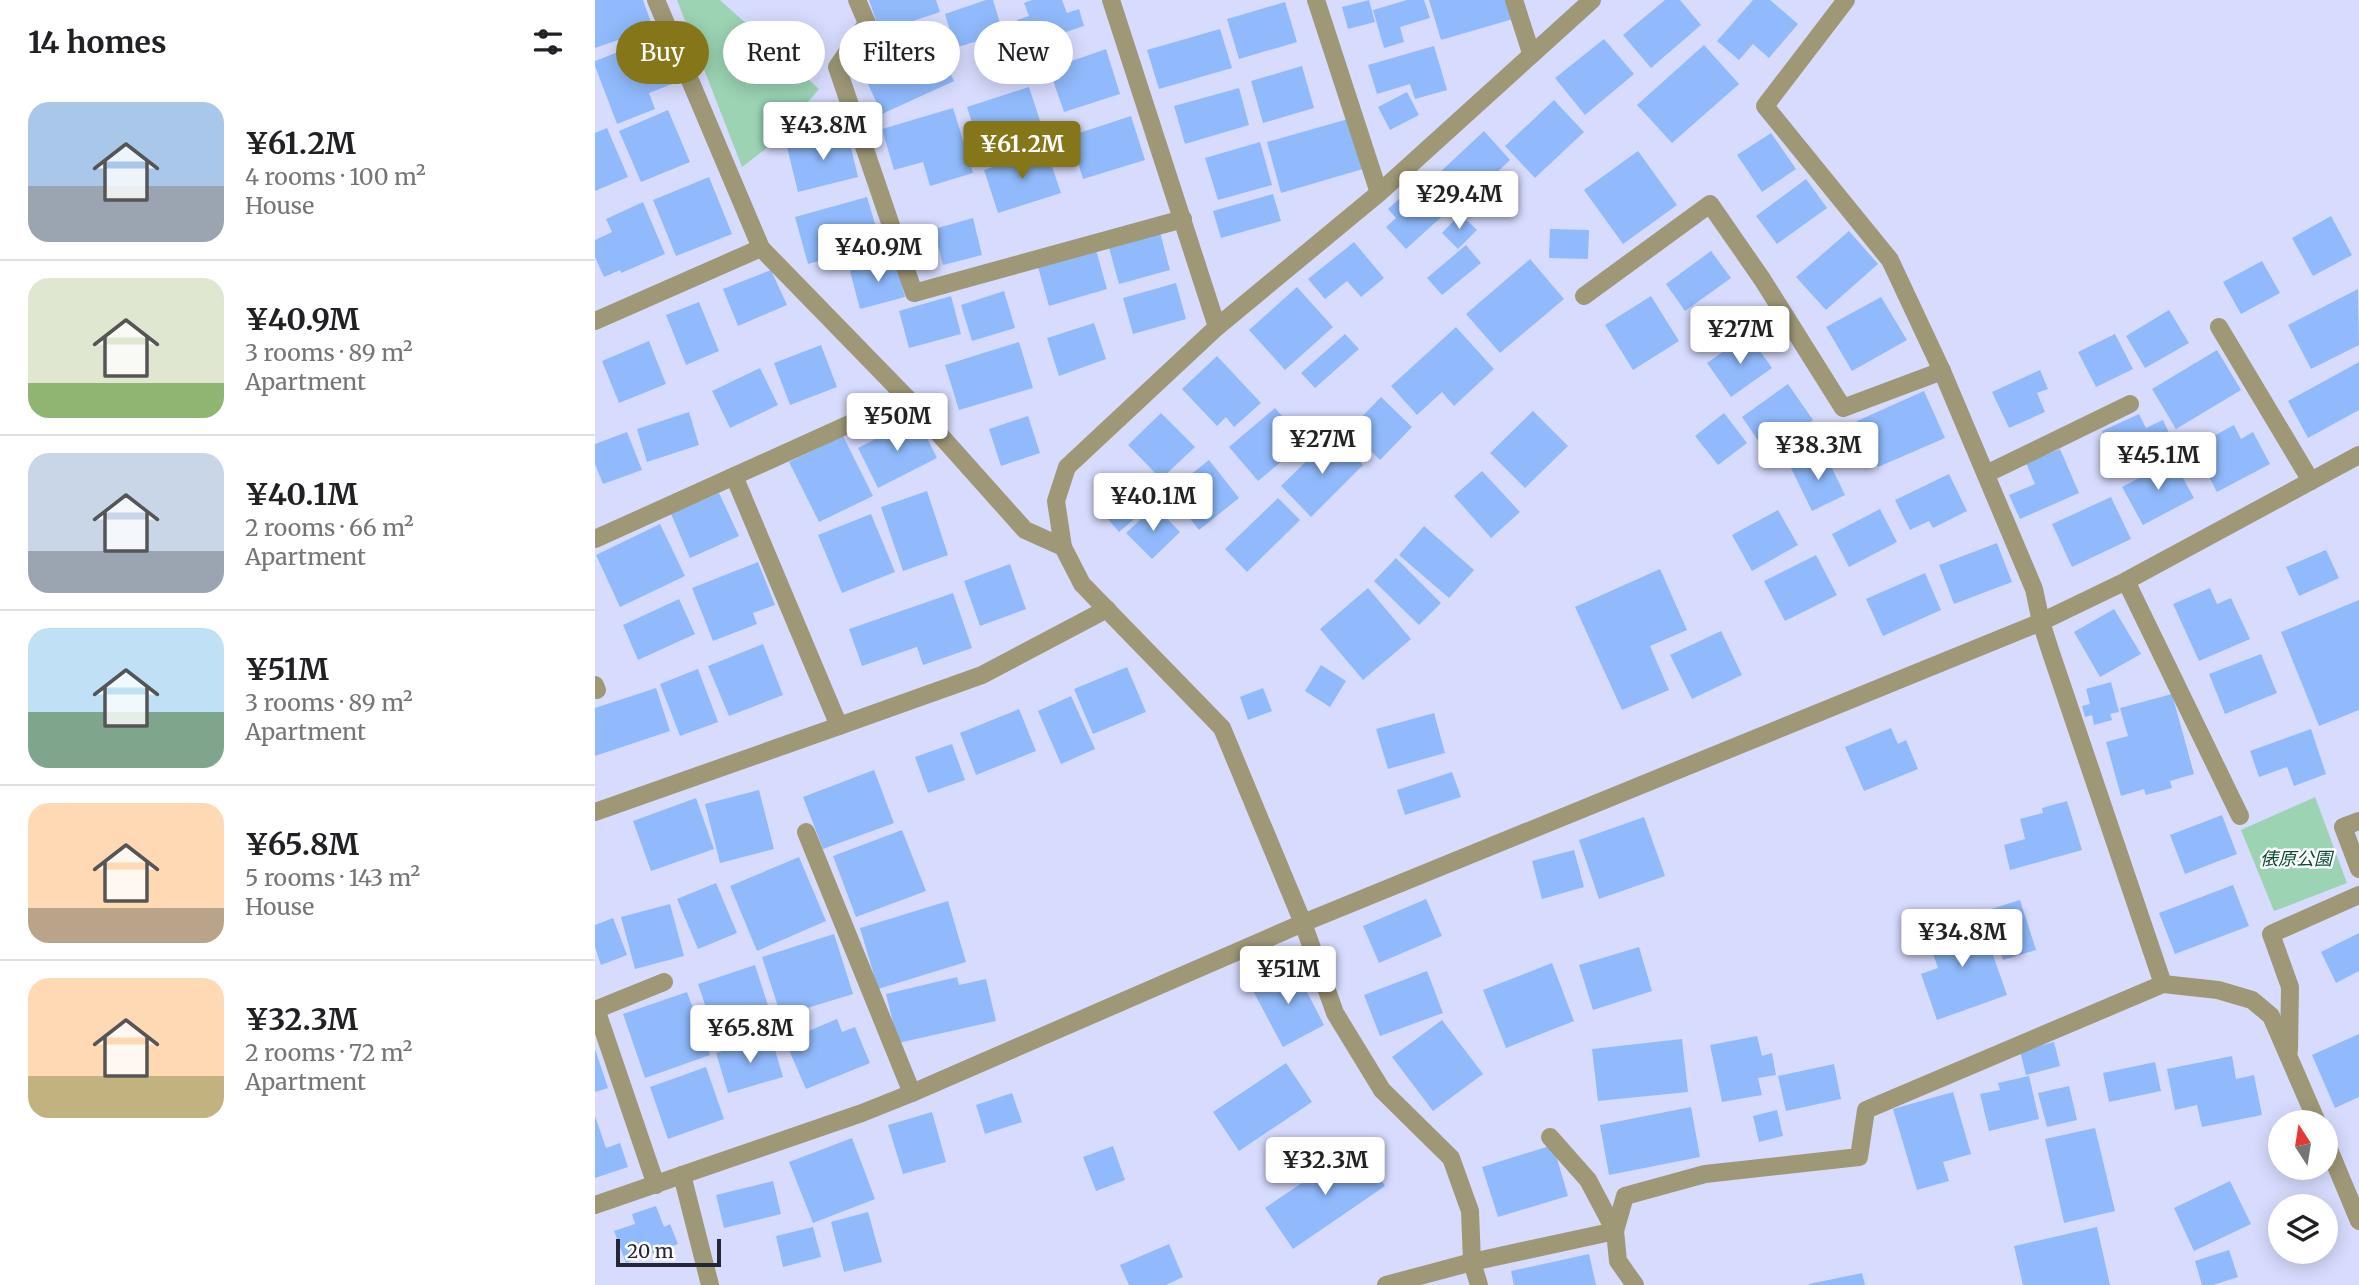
<!DOCTYPE html>
<html lang="en">
<head>
<meta charset="utf-8">
<style>
  :root { --surface:#fff; --page:#f6f6f6; --text:#202124; --muted:#757577; --line:#e0e0e0; --accent:#86761a }
  body { margin:0; font-family:Merriweather,"Noto Sans JP",serif; background:var(--page); color:var(--text); height:100vh; display:flex; flex-direction:column; font-size:26px; white-space:nowrap }
  * { box-sizing:border-box; margin:0 }
  p { font-size:23px; color:var(--muted) }
  .icon { flex:none; width:38px; height:38px; fill:none; stroke:currentColor; stroke-width:2; stroke-linecap:round; stroke-linejoin:round }
  .map { position:relative; flex:1; overflow:hidden }
  .side { display:flex; flex-direction:column; background:var(--surface); width:595px }
  .side>* { flex:none }
  .top-card { position:absolute; left:21px; top:21px; width:665px; height:63px; display:flex; gap:14px }
  .needle { width:46px; rotate:348deg }
  .buttons { position:absolute; left:1673px; top:1110px; display:grid; gap:14px }
  .buttons a { display:grid; place-items:center; width:70px; height:70px; border-radius:50%; background:var(--surface); box-shadow:0 4px 18px #0003; font-size:35px }
  .scale { position:absolute; left:21px; bottom:18px; width:105px; box-sizing:border-box; padding-left:7px; border:4px solid #242636; border-top:0; font-size:19px; line-height:24px; white-space:nowrap; color:#242636; -webkit-text-stroke:5px #fff; paint-order:stroke }
  .price { position:absolute; translate:-50% -60px; padding:0 16px; border-radius:7px; background:#fff; color:#222; font-size:23px; line-height:46px; filter:drop-shadow(0 2px 4px #0008) }
  .price::after { content:''; position:absolute; left:50%; top:42px; width:21px; height:16px; margin-left:-10px; background:inherit; clip-path:polygon(0 0,100% 0,50% 100%) }
  .price.active { background:var(--accent); color:#fff }
  ul { padding:0; list-style:none }
  li { display:flex; align-items:center; gap:21px; height:175px; padding:0 28px }
  li+li { border-top:2px solid var(--line) }
  li span { display:grid; place-items:center; flex:none; width:196px; height:140px; border-radius:21px; color:#555 }
  li>.icon { margin-inline-start:auto }
  span .icon { width:84px; height:84px; fill:#fffc; stroke-width:1 }
  li b { font-size:30px }
  h2 { display:flex; justify-content:space-between; align-items:center; height:84px; padding:0 28px; font-size:30px }
  .pill { padding:0 24px; border-radius:32px; background:var(--surface); box-shadow:0 4px 18px #0003; font-size:24px; line-height:63px }
  .pill.active { background:var(--accent); color:#fff }
  main { display:flex; flex:1; min-height:0 }
  .map>svg:first-child { display:block }
</style>
</head>
<body>
<main>
<section class="side">
<h2>14 homes<svg class="icon" aria-label="filters" viewBox="0 0 24 24"><path d="M4 7h16M4 17h16"/><circle cx="9" cy="7" r="2"/><circle cx="15" cy="17" r="2"/></svg></h2>
<ul>
<li><span style="background:linear-gradient(#a9c7e8 60%,#9aa5b1 0)"><svg class="icon" aria-label="home" viewBox="0 0 24 24"><path d="M3 11l9-7 9 7M6 9v11h12V9"/></svg></span><div><b>¥61.2M</b><p>4 rooms · 100 m²</p><p>House</p></div></li>
<li><span style="background:linear-gradient(#dfe7d0 75%,#8fb573 0)"><svg class="icon" aria-label="home" viewBox="0 0 24 24"><path d="M3 11l9-7 9 7M6 9v11h12V9"/></svg></span><div><b>¥40.9M</b><p>3 rooms · 89 m²</p><p>Apartment</p></div></li>
<li><span style="background:linear-gradient(#c9d6e8 70%,#9aa5b1 0)"><svg class="icon" aria-label="home" viewBox="0 0 24 24"><path d="M3 11l9-7 9 7M6 9v11h12V9"/></svg></span><div><b>¥40.1M</b><p>2 rooms · 66 m²</p><p>Apartment</p></div></li>
<li><span style="background:linear-gradient(#bfe0f5 60%,#7fa58c 0)"><svg class="icon" aria-label="home" viewBox="0 0 24 24"><path d="M3 11l9-7 9 7M6 9v11h12V9"/></svg></span><div><b>¥51M</b><p>3 rooms · 89 m²</p><p>Apartment</p></div></li>
<li><span style="background:linear-gradient(#ffd9b3 75%,#b9a48a 0)"><svg class="icon" aria-label="home" viewBox="0 0 24 24"><path d="M3 11l9-7 9 7M6 9v11h12V9"/></svg></span><div><b>¥65.8M</b><p>5 rooms · 143 m²</p><p>House</p></div></li>
<li><span style="background:linear-gradient(#ffd9b3 70%,#c2b280 0)"><svg class="icon" aria-label="home" viewBox="0 0 24 24"><path d="M3 11l9-7 9 7M6 9v11h12V9"/></svg></span><div><b>¥32.3M</b><p>2 rooms · 72 m²</p><p>Apartment</p></div></li>
</ul>
</section>
<div class="map">
<svg width="1764" height="1285" viewBox="0 0 1764 1285">
  <rect width="100%" height="100%" fill="#d7dcfe"/>
  <!-- green -->
  <g fill="#9bd3b3">
    <path d="M82 0H125L224 89 177 144 147 167Z"/>
    <path d="M1720 797 1752 883 1679 911 1646 830Z"/>
  </g>
  <!-- building -->
  <g fill="#90bafc">
    <path d="M0 0H48L58 28 0 48Z"/>
    <path d="M274 0H341L345 12 285 32Z"/>
    <path d="M391 0H398L408 33 360 48 350 14Z"/>
    <path d="M437 0H467L472 13 484 9 489 26 431 45 422 20 434 16 429 3Z"/>
    <path d="M774 0 780 22 753 29 747 7Z"/>
    <path d="M812 0H829L835 18 805 27 809 42 789 48 778 10Z"/>
    <path d="M834 0H912L918 19 846 40Z"/>
    <path d="M1070 0H1085L1106 25 1056 68 1028 35Z"/>
    <path d="M1158 0H1175L1203 24 1174 58 1158 44 1144 60 1122 41Z"/>
    <path d="M690 2 702 42 644 59 632 19Z"/>
    <path d="M625 29 637 68 564 89 552 50Z"/>
    <path d="M336 31 359 81 287 114 270 78 285 71 278 57Z"/>
    <path d="M59 38 77 84 54 93 60 109 22 124 0 66V61Z"/>
    <path d="M1009 39 1039 74 990 115 960 78Z"/>
    <path d="M1109 45 1144 84 1077 143 1042 105Z"/>
    <path d="M839 46 852 90 820 99 815 84 782 94 773 65Z"/>
    <path d="M511 49 525 94 469 112 454 69Z"/>
    <path d="M707 66 719 108 668 123 656 81Z"/>
    <path d="M434 87 448 130 386 151 372 107Z"/>
    <path d="M644 88 654 125 590 144 579 106Z"/>
    <path d="M812 92 824 115 795 130 783 107Z"/>
    <path d="M959 100 989 132 940 178 910 146Z"/>
    <path d="M358 108 378 173 335 186 328 162 299 170 287 129Z"/>
    <path d="M73 110 95 162 46 182 24 131Z"/>
    <path d="M536 116 550 160 488 179 475 136Z"/>
    <path d="M753 119 768 169 686 193 672 142Z"/>
    <path d="M12 128 33 177 0 191V133Z"/>
    <path d="M252 131 263 177 203 192 192 147Z"/>
    <path d="M889 131 915 160 892 182 904 194 880 215 842 175Z"/>
    <path d="M1176 133 1201 169 1167 192 1142 155Z"/>
    <path d="M665 142 677 185 623 200 610 158Z"/>
    <path d="M451 149 466 193 403 213 389 170Z"/>
    <path d="M1043 151 1082 205 1028 244 989 190Z"/>
    <path d="M114 177 137 234 81 256 58 200Z"/>
    <path d="M1211 179 1232 208 1182 244 1161 216Z"/>
    <path d="M825 180 853 211 811 249 791 227 801 218 793 209Z"/>
    <path d="M678 194 686 221 626 238 618 211Z"/>
    <path d="M272 197 286 244 213 264 200 217Z"/>
    <path d="M48 202 70 254 26 273 25 270 9 277 0 257V240L17 232 11 219Z"/>
    <path d="M865 214 882 230 863 249 847 233Z"/>
    <path d="M1736 216 1757 255 1718 276 1697 238Z"/>
    <path d="M378 218 387 255 348 265 339 229Z"/>
    <path d="M564 229 575 270 524 284 513 244Z"/>
    <path d="M955 229 994 230 993 259 954 258Z"/>
    <path d="M1254 231 1283 264 1231 310 1201 277Z"/>
    <path d="M759 242 789 278 766 297 752 281 730 299 713 279Z"/>
    <path d="M871 245 886 263 847 295 832 278Z"/>
    <path d="M501 250 512 289 454 306 443 267Z"/>
    <path d="M1116 251 1136 278 1090 311 1071 284Z"/>
    <path d="M300 258 310 297 265 309 255 271Z"/>
    <path d="M935 259 969 299 905 353 871 314Z"/>
    <path d="M1667 261 1685 293 1646 314 1628 282Z"/>
    <path d="M176 270 192 305 143 326 128 289Z"/>
    <path d="M581 283 591 319 538 334 528 298Z"/>
    <path d="M702 287 738 327 690 370 654 330Z"/>
    <path d="M1763 289 1764 345 1716 369 1693 325Z"/>
    <path d="M409 291 420 328 377 341 366 305Z"/>
    <path d="M356 296 366 334 314 348 304 311Z"/>
    <path d="M1056 296 1084 341 1038 370 1010 325Z"/>
    <path d="M1286 297 1312 340 1257 371 1231 327Z"/>
    <path d="M104 302 124 351 91 365 71 315Z"/>
    <path d="M1574 310 1594 343 1550 368 1531 336Z"/>
    <path d="M499 323 511 359 464 376 452 338Z"/>
    <path d="M861 327 899 369 859 406 847 392 822 415 796 386Z"/>
    <path d="M750 334 764 349 720 388 706 373Z"/>
    <path d="M1153 334 1177 368 1136 397 1112 363Z"/>
    <path d="M1520 334 1538 369 1501 387 1483 352Z"/>
    <path d="M54 341 71 384 24 403 7 361Z"/>
    <path d="M424 342 438 388 364 410 350 365Z"/>
    <path d="M226 345 242 387 195 405 179 363Z"/>
    <path d="M1622 350 1646 390 1581 429 1557 389Z"/>
    <path d="M622 356 666 403 639 427 631 417 622 426 587 389Z"/>
    <path d="M1764 362V410L1713 438 1693 401Z"/>
    <path d="M165 368 183 405 135 428 117 391Z"/>
    <path d="M1445 370 1453 389 1442 393 1450 412 1414 428 1397 392Z"/>
    <path d="M1193 384 1218 420 1171 452 1147 417Z"/>
    <path d="M1329 391 1350 438 1283 467 1262 421Z"/>
    <path d="M786 397 817 427 785 460 754 430Z"/>
    <path d="M680 408 710 442 663 481 634 447Z"/>
    <path d="M938 411 973 446 930 488 895 453Z"/>
    <path d="M94 412 104 445 52 462 42 429Z"/>
    <path d="M566 413 600 447 566 479 533 445Z"/>
    <path d="M1129 413 1152 443 1123 465 1100 436Z"/>
    <path d="M1544 414 1551 428 1568 420 1581 448 1527 473 1507 431Z"/>
    <path d="M433 416 445 453 406 466 394 429Z"/>
    <path d="M322 418 342 458 283 488 263 448Z"/>
    <path d="M1639 425 1646 439 1658 432 1675 464 1622 492 1598 447Z"/>
    <path d="M32 432 47 470 8 484 0 464V444Z"/>
    <path d="M738 435 768 465 716 517 686 486Z"/>
    <path d="M248 436 278 496 224 522 194 462Z"/>
    <path d="M1465 449 1484 493 1425 519 1414 495 1440 484 1431 463Z"/>
    <path d="M1229 452 1250 495 1217 511 1196 468Z"/>
    <path d="M614 460 644 498 604 530 574 492Z"/>
    <path d="M1578 460 1599 498 1548 525 1527 487Z"/>
    <path d="M887 471 925 512 896 538 859 496Z"/>
    <path d="M1354 474 1372 511 1338 528 1334 521 1315 530 1300 500Z"/>
    <path d="M533 476 557 504 524 532 500 504Z"/>
    <path d="M332 491 353 555 308 571 286 507Z"/>
    <path d="M124 493 144 536 95 558 76 514Z"/>
    <path d="M1516 497 1536 539 1477 567 1457 524Z"/>
    <path d="M683 498 705 520 652 572 630 549Z"/>
    <path d="M560 506 585 532 557 559 531 533Z"/>
    <path d="M1285 509 1302 542 1254 567 1237 534Z"/>
    <path d="M1183 510 1203 545 1157 571 1137 535Z"/>
    <path d="M276 514 300 572 247 593 223 535Z"/>
    <path d="M65 524 90 576 25 607 1 555Z"/>
    <path d="M829 526 879 570 854 598 804 555Z"/>
    <path d="M1402 543 1417 582 1359 604 1344 565Z"/>
    <path d="M1731 550 1744 578 1704 596 1691 567Z"/>
    <path d="M1221 555 1242 595 1190 621 1169 581Z"/>
    <path d="M801 558 846 603 824 625 779 581Z"/>
    <path d="M163 562 180 605 158 613 162 624 118 641 97 588Z"/>
    <path d="M415 564 431 609 385 626 369 581Z"/>
    <path d="M1065 569 1092 630 1055 646 1074 690 1027 710 980 607Z"/>
    <path d="M1330 573 1346 610 1288 636 1271 599Z"/>
    <path d="M773 588 816 639 768 680 725 629Z"/>
    <path d="M1615 588 1622 604 1636 598 1655 639 1604 661 1578 604Z"/>
    <path d="M358 593 377 648 328 665 322 647 267 666 254 629Z"/>
    <path d="M84 599 100 634 43 660 28 625Z"/>
    <path d="M1764 600V710L1724 726 1686 632Z"/>
    <path d="M1519 609 1546 654 1505 677 1479 632Z"/>
    <path d="M1126 631 1147 675 1097 699 1075 655Z"/>
    <path d="M168 644 188 695 134 716 113 666Z"/>
    <path d="M1666 654 1682 693 1630 714 1614 674Z"/>
    <path d="M726 665 751 681 735 707 710 691Z"/>
    <path d="M532 667 551 712 498 734 479 689Z"/>
    <path d="M103 669 123 722 85 736 65 684Z"/>
    <path d="M1516 682 1524 712 1515 714 1517 720 1499 725 1497 715 1490 717 1487 706 1495 704 1491 689Z"/>
    <path d="M61 688 75 731 0 756V708Z"/>
    <path d="M668 688 677 711 653 720 645 697Z"/>
    <path d="M1577 694 1599 774 1575 781 1577 788 1551 795 1549 789 1526 796 1511 742 1533 736 1525 708Z"/>
    <path d="M476 696 500 749 466 764 443 711Z"/>
    <path d="M424 709 441 751 381 775 365 733Z"/>
    <path d="M839 713 850 753 793 769 781 729Z"/>
    <path d="M1296 728 1303 744 1311 740 1323 769 1269 791 1250 747Z"/>
    <path d="M1716 729 1731 774 1699 786 1692 767 1664 777 1655 751Z"/>
    <path d="M357 744 370 780 333 793 320 757Z"/>
    <path d="M279 770 299 823 228 849 208 797Z"/>
    <path d="M857 772 866 797 810 815 802 790Z"/>
    <path d="M164 790 179 849 125 863 110 804Z"/>
    <path d="M101 798 119 849 56 871 38 821Z"/>
    <path d="M1472 801 1487 850 1415 870 1409 845 1430 839 1425 819 1448 813 1447 808Z"/>
    <path d="M1627 815 1642 854 1590 874 1575 835Z"/>
    <path d="M1049 817 1070 876 1004 899 984 840Z"/>
    <path d="M307 830 331 891 261 917 238 856Z"/>
    <path d="M979 850 989 887 947 899 937 861Z"/>
    <path d="M204 857 231 921 162 951 135 886Z"/>
    <path d="M121 883 142 933 103 949 82 899Z"/>
    <path d="M1638 885 1654 926 1580 954 1564 913Z"/>
    <path d="M831 899 847 936 784 963 768 926Z"/>
    <path d="M1425 900 1441 950 1408 960 1393 910Z"/>
    <path d="M353 901 371 962 283 989 265 928Z"/>
    <path d="M75 904 89 956 40 969 26 917Z"/>
    <path d="M1384 915 1412 995 1342 1020 1326 974 1343 968 1331 933Z"/>
    <path d="M18 918 32 955 6 965 0 947V925Z"/>
    <path d="M1764 933V971L1741 983 1726 952Z"/>
    <path d="M239 934 258 994 186 1016 167 957Z"/>
    <path d="M1044 947 1057 991 998 1010 984 965Z"/>
    <path d="M957 963 979 1021 911 1048 888 990Z"/>
    <path d="M160 965 178 1021 122 1040 103 984Z"/>
    <path d="M698 965 729 1025 688 1047 656 987Z"/>
    <path d="M832 971 848 1013 785 1036 769 995Z"/>
    <path d="M362 977 364 985 391 979 401 1021 303 1043 291 994Z"/>
    <path d="M92 992 115 1055 50 1078 28 1014Z"/>
    <path d="M242 1019 247 1032 260 1027 275 1063 211 1089 190 1041Z"/>
    <path d="M847 1020 888 1074 838 1111 797 1057Z"/>
    <path d="M1764 1034V1097L1740 1108 1717 1055Z"/>
    <path d="M176 1036 188 1077 133 1093 121 1053Z"/>
    <path d="M1162 1036 1167 1056 1177 1053 1181 1075 1163 1078 1167 1095 1127 1102 1115 1045Z"/>
    <path d="M1087 1039 1093 1092 1003 1101 997 1049Z"/>
    <path d="M1459 1042 1465 1066 1431 1075 1425 1051Z"/>
    <path d="M0 1049 13 1088 0 1092Z"/>
    <path d="M1637 1056 1641 1079 1659 1075 1667 1115 1607 1127 1602 1105 1580 1110 1572 1069Z"/>
    <path d="M1560 1062 1566 1091 1514 1102 1508 1073Z"/>
    <path d="M691 1063 717 1102 644 1151 618 1112Z"/>
    <path d="M1239 1064 1246 1099 1191 1111 1183 1076Z"/>
    <path d="M111 1067 129 1119 73 1139 55 1087Z"/>
    <path d="M1434 1076 1444 1119 1394 1131 1385 1094 1405 1090 1403 1083Z"/>
    <path d="M1474 1086 1482 1120 1452 1127 1443 1093Z"/>
    <path d="M1358 1092 1376 1154 1348 1162 1354 1181 1322 1190 1298 1109Z"/>
    <path d="M417 1093 427 1122 390 1134 381 1105Z"/>
    <path d="M1096 1107 1105 1157 1014 1175 1005 1125Z"/>
    <path d="M1182 1110 1188 1136 1164 1142 1158 1116Z"/>
    <path d="M337 1112 351 1162 308 1174 293 1125Z"/>
    <path d="M0 1116 11 1148 25 1143 33 1167 0 1178Z"/>
    <path d="M1500 1128 1520 1211 1469 1223 1450 1139Z"/>
    <path d="M257 1138 280 1199 218 1223 194 1162Z"/>
    <path d="M763 1145 790 1186 698 1249 670 1208Z"/>
    <path d="M958 1145 973 1196 903 1217 887 1167Z"/>
    <path d="M518 1146 530 1180 501 1191 488 1157Z"/>
    <path d="M178 1181 186 1214 129 1228 121 1195Z"/>
    <path d="M1635 1181 1656 1224 1599 1251 1579 1208Z"/>
    <path d="M61 1206 69 1227 75 1224 83 1244 31 1263 19 1231 40 1224 37 1214Z"/>
    <path d="M273 1212 287 1262 249 1272 236 1222Z"/>
    <path d="M218 1227 226 1257 188 1267 181 1236Z"/>
    <path d="M1502 1227 1515 1285H1428L1419 1246Z"/>
    <path d="M574 1244 588 1277 571 1285H534L525 1265Z"/>
    <path d="M1634 1250 1643 1277 1618 1285H1607L1600 1261Z"/>
    <path d="M994 1254 1001 1285H919L916 1271Z"/>
    <path d="M1267 1273 1270 1285H1214V1284Z"/>
  </g>
  <g fill="none" stroke-linecap="round" stroke-linejoin="round">
    <!-- minor -->
    <g stroke="#9e9877" stroke-width="18">
      <path d="M61 0 166 248 312 398 430 530 468 547"/>
      <path d="M262 0 272 23 242 67 319 293 588 219"/>
      <path d="M516 0 622 327"/>
      <path d="M721 0 784 193"/>
      <path d="M919 0 936 53"/>
      <path d="M1251 0 1170 106 1295 260 1347 371 1439 589 1446 622 1455 650 1568 984"/>
      <path d="M989 296 1115 204 1167 279 1248 408 1347 371"/>
      <path d="M0 321 166 248"/>
      <path d="M1624 327 1716 481"/>
      <path d="M1391 474 1535 404"/>
      <path d="M0 539 312 398"/>
      <path d="M1531 581 1645 816"/>
      <path d="M0 685 2 690"/>
      <path d="M244 726 387 675 512 609"/>
      <path d="M0 812 244 726 139 476"/>
      <path d="M1764 821 1748 827 1764 869"/>
      <path d="M211 832 317 1093"/>
      <path d="M1 1009 61 1185"/>
      <path d="M0 1010 69 982"/>
      <path d="M1694 1050 1695 987 1676 934 1764 895"/>
      <path d="M955 1137 993 1180 1020 1231 1023 1261 1040 1285"/>
      <path d="M1731 1142 1764 1221"/>
      <path d="M87 1175 115 1285"/>
      <path d="M0 1205 267 1113 317 1093 708 923 1446 622 1531 581 1764 455"/>
      <path d="M1020 1231 1030 1196 1110 1174 1264 1157 1271 1110 1568 984 1623 990 1657 1000 1676 1016 1722 1122"/>
      <path d="M791 1285 877 1262 1020 1231"/>
      <path d="M884 1285 877 1262 875 1211 856 1158 787 1090 740 1013 708 923 627 728 487 584 468 547 461 501 472 467 622 327 784 193 997 0"/>
    </g>
  </g>
  <g text-anchor="middle" stroke-width="5" stroke-linejoin="round" paint-order="stroke">
    <!-- park labels -->
    <g font-size="18" font-style="italic" fill="#094d31" stroke="#fff">
      <text x="1701" y="865">俵原公園</text>
    </g>
  </g>
</svg>
<div class="buttons">
<a><svg class="needle" viewBox="-14 -14 28 28"><path d="M0-13l5 13h-10z" fill="#e53935"/><path d="M0 13l5-13h-10z" fill="#757577"/></svg></a>
<a><svg class="icon" aria-label="layers" viewBox="0 0 24 24"><path d="M12 4l9 5-9 5-9-5zM3 14l9 5 9-5"/></svg></a>
</div>
<div class="scale">20 m</div>
<b class="price" style="left:228px;top:162px">¥43.8M</b>
<b class="price active" style="left:427px;top:181px">¥61.2M</b>
<b class="price" style="left:864px;top:231px">¥29.4M</b>
<b class="price" style="left:283px;top:284px">¥40.9M</b>
<b class="price" style="left:1145px;top:366px">¥27M</b>
<b class="price" style="left:302px;top:453px">¥50M</b>
<b class="price" style="left:727px;top:476px">¥27M</b>
<b class="price" style="left:1223px;top:482px">¥38.3M</b>
<b class="price" style="left:1563px;top:492px">¥45.1M</b>
<b class="price" style="left:558px;top:533px">¥40.1M</b>
<b class="price" style="left:1367px;top:969px">¥34.8M</b>
<b class="price" style="left:693px;top:1006px">¥51M</b>
<b class="price" style="left:155px;top:1065px">¥65.8M</b>
<b class="price" style="left:730px;top:1197px">¥32.3M</b>
<div class="top-card">
<a class="pill active">Buy</a>
<a class="pill">Rent</a>
<a class="pill">Filters</a>
<a class="pill">New</a>
</div>
</div>
</main>
</body>
</html>
